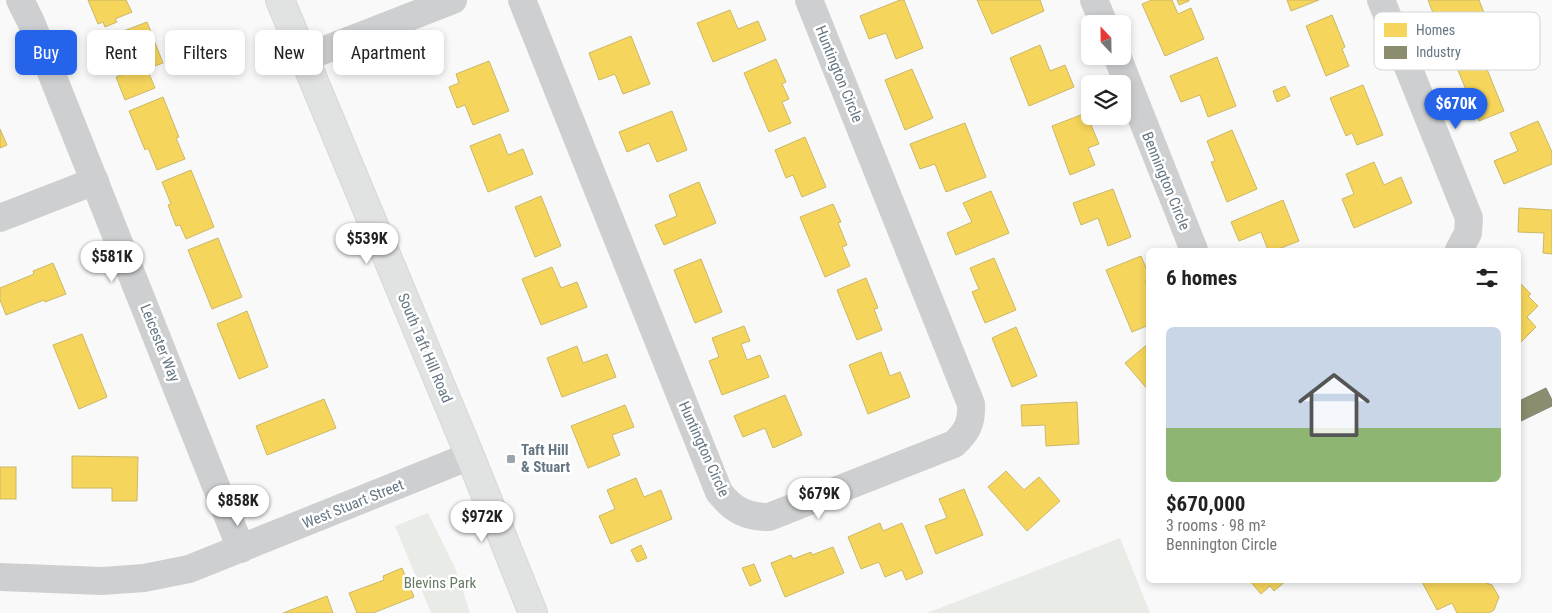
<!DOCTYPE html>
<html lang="en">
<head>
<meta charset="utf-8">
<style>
  :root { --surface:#fff; --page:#f6f6f6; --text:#222; --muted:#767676; --line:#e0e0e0; --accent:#2563eb }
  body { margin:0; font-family:"Roboto Condensed",sans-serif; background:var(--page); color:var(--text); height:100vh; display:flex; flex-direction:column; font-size:19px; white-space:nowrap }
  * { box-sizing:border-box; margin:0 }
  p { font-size:16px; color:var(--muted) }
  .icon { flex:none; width:28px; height:28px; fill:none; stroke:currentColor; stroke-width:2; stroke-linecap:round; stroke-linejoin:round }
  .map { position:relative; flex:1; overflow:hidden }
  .side { position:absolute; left:1146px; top:248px; width:375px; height:335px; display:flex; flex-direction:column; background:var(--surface); border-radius:8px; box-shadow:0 2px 8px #0003 }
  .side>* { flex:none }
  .banner { position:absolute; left:15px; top:30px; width:475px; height:45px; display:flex; gap:10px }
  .needle { width:32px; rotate:338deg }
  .fabs { position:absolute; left:1081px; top:15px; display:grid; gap:10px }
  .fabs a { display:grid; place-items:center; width:50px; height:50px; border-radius:8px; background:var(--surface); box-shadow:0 2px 8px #0003; font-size:25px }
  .price { position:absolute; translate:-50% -42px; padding:0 11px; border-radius:18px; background:#fff; color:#222; font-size:16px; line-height:32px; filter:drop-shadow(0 1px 2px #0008) }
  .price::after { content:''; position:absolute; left:50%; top:30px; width:15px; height:11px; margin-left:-8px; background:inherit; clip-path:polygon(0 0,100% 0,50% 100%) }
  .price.current { background:var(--accent); color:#fff }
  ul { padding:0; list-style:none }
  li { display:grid; align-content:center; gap:10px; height:265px; padding:0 20px }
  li+li { border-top:1px solid var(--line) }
  li span { display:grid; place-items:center; height:155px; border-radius:8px; color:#555 }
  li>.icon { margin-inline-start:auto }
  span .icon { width:90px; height:90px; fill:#fffc; stroke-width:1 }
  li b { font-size:21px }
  h2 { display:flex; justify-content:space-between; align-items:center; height:60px; padding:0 20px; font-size:21px }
  .pill { padding:0 18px; border-radius:8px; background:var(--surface); box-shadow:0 2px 8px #0003; font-size:18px; line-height:45px }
  .pill.current { background:var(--accent); color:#fff }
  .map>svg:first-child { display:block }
</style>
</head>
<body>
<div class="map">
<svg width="1552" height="613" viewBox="0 0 1552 613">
  <rect width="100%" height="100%" fill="#f9f9f9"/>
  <!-- green -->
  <g fill="#e8ebe6">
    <path d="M428 513 456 570 470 613H431L395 526Z"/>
    <path d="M1120 538 1150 613H927Z"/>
  </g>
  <!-- homes -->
  <g fill="#f6d55c" stroke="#cab868">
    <path d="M88 0H126L132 12 115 19 117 22 105 27 103 22 98 24Z"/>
    <path d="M900 0H904L923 48 896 59 886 33 869 39 860 16Z"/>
    <path d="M977 0H1040L1044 11 992 34Z"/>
    <path d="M1152 0H1172L1178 14 1191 8 1204 39 1165 56 1142 4Z"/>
    <path d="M1177 0H1189V1L1179 5Z"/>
    <path d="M1287 0H1319L1291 11Z"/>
    <path d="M1428 0H1479L1491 30 1464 41 1454 16 1437 23Z"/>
    <path d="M730 10 738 29 758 21 766 40 713 62 697 23Z"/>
    <path d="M1332 15 1345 47 1342 49 1349 66 1326 76 1306 26Z"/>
    <path d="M147 22 163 63 147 69 155 88 125 100 116 77 128 72 113 35Z"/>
    <path d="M631 36 650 84 623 94 615 74 599 80 589 53Z"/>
    <path d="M1040 45 1050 71 1065 65 1074 87 1029 106 1010 58Z"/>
    <path d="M1217 57 1236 106 1208 117 1200 95 1181 102 1170 76Z"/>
    <path d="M1482 57 1504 111 1479 121 1457 68Z"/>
    <path d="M776 59 786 82 782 84 789 99 782 102 791 123 769 132 744 73Z"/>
    <path d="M489 61 509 111 473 125 465 105 457 108 449 87 459 83 456 74Z"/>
    <path d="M912 69 933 118 905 130 885 80Z"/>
    <path d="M1363 85 1383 135 1357 145 1352 133 1346 136 1330 98Z"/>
    <path d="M1285 86 1290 96 1277 102 1273 91Z"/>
    <path d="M163 97 179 137 176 138 185 159 157 170 148 148 145 150 129 111Z"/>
    <path d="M672 111 687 150 657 162 649 143 627 152 619 132Z"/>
    <path d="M1086 113 1099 144 1088 148 1095 165 1070 175 1052 126Z"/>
    <path d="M1538 121 1552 152V164L1504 184 1494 161 1518 151 1510 133Z"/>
    <path d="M965 123 986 177 946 192 935 164 920 169 910 144Z"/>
    <path d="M0 129 7 145 0 148Z"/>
    <path d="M1232 130 1257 189 1227 202 1211 162 1215 161 1207 141Z"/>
    <path d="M500 134 508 155 523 149 533 174 488 192 470 146Z"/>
    <path d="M805 137 826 187 802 197 793 175 786 178 775 150Z"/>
    <path d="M1374 162 1384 185 1401 177 1412 203 1354 228 1342 199 1354 194 1346 174Z"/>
    <path d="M191 170 214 227 186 239 180 225 176 226 168 205 171 204 162 182Z"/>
    <path d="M699 182 716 223 664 245 655 225 677 216 669 195Z"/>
    <path d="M1113 189 1131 237 1108 246 1098 218 1081 225 1073 203Z"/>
    <path d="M991 191 1009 233 956 255 947 233 972 222 963 203Z"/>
    <path d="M541 196 561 246 535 257 515 207Z"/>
    <path d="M1283 200 1299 241 1276 250H1268L1261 232 1239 241 1231 222Z"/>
    <path d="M833 204 841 222 838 223 847 245 842 247 850 266 825 277 800 217Z"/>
    <path d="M1519 208 1552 210V254L1543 253 1544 233 1518 232Z"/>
    <path d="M218 238 242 297 212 309 188 250Z"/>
    <path d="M1141 256 1149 275V281H1145L1149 289 1147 297 1149 325 1132 332 1106 270Z"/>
    <path d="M994 258 1016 310 985 323 972 292 979 289 970 268Z"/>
    <path d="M701 259 722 312 695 323 674 270Z"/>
    <path d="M53 263 66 294 45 302 44 300 6 315 0 300V288L34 274 33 271Z"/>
    <path d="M552 267 561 288 577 282 587 307 541 325 522 279Z"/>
    <path d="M866 278 878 308 874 309 882 330 857 340 837 290Z"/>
    <path d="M1519 282 1531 294 1528 296 1538 306 1527 317 1536 327 1519 344Z"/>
    <path d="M247 311 268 367 239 379 217 324Z"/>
    <path d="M744 326 750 341 741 344 747 360 760 355 769 377 722 395 709 361 719 357 712 338Z"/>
    <path d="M1016 327 1037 376 1012 387 992 338Z"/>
    <path d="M82 334 107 397 79 409 53 345Z"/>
    <path d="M1149 343V391L1125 363Z"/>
    <path d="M577 346 583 363 607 354 616 377 562 397 547 358Z"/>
    <path d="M881 352 890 376 900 372 910 397 868 414 849 365Z"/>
    <path d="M785 395 802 435 773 448 765 428 743 437 734 416Z"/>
    <path d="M324 399 336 428 267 455 256 426Z"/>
    <path d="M1077 402 1079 444 1046 446 1045 425 1022 426 1021 405Z"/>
    <path d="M625 405 634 427 612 435 620 455 588 468 571 426Z"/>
    <path d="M72 456 138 457 137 501H112V488H72Z"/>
    <rect x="0" y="467" width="16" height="32"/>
    <path d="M1006 471 1024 490 1039 477 1060 501 1027 531 988 487Z"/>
    <path d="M636 478 644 497 661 490 672 519 611 544 599 516 615 509 607 490Z"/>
    <path d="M964 489 983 535 936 554 925 526 947 518 939 499Z"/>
    <path d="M880 523 883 531 902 523 923 573 906 580 902 570 885 577 879 562 861 569 848 537Z"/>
    <path d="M641 545 647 558 637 562 631 550Z"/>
    <path d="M833 547 844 573 785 597 771 563 791 555 793 559 811 552 812 555Z"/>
    <path d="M754 564 761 581 750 586 742 568Z"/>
    <path d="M402 568 414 597 373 613H357L349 593 384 580 383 576Z"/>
    <path d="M1249 580H1287L1274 591 1270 586 1261 594Z"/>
    <path d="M1426 580H1478L1492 585 1499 597 1494 610 1489 613H1457L1452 603 1437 610 1422 582Z"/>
    <path d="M327 596 333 613H283Z"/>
  </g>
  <!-- industry -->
  <path fill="#8c8c6e" stroke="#808574" d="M1546 388 1552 400V406L1519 422V401Z"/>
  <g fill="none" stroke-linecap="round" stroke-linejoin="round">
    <defs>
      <path id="major" d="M280 0 470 456 533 613"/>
    </defs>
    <!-- major casing -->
    <use href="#major" stroke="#d5d6d7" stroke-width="30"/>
    <!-- minor -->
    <g stroke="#cecfd0" stroke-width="28">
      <path d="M20 0 31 22 241 549"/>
      <path d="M522 0 719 492C733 510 746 517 769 517L954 444C967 432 972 423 971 404L809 0"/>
      <path d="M1094 0 1104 24"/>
      <path d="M1381 0 1469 218 1468 233 1459 250"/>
      <path d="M1117 56 1194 250"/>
      <path d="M304 58 453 0"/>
      <path d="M0 218 95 181"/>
      <path d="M0 577 102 581 144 578 189 569 470 456"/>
    </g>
    <!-- major -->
    <use href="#major" stroke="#e1e2e2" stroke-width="28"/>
  </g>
  <!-- markers -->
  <rect fill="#99a4ac" stroke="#fff" stroke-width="2" x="506" y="454" width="10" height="10" rx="2.5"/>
  <g text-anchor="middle" stroke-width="5" stroke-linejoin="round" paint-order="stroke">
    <!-- street labels -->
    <g font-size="15" fill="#657683" stroke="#fff">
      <text transform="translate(839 74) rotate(68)" y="5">Huntington Circle</text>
      <text transform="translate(1166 181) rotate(68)" y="5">Bennington Circle</text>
      <text transform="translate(160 343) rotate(68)" y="5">Leicester Way</text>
      <text transform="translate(425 348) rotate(67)" y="5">South Taft Hill Road</text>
      <text transform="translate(704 449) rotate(66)" y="5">Huntington Circle</text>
      <text transform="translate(353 504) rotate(-22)" y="5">West Stuart Street</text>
    </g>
    <!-- poi labels -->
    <g font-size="15" font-weight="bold" fill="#657683" stroke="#fff" text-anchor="start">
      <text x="521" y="455">Taft Hill<tspan x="521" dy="17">&amp; Stuart</tspan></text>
    </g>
    <!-- park labels -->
    <g font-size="15" fill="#687a64" stroke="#fff">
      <text x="440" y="588">Blevins Park</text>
    </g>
  </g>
  <!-- legend -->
  <rect x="1374" y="12" width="166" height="58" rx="8" fill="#fff" stroke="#d1d6da" stroke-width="1"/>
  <rect x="1384" y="23" width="23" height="14" fill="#f6d55c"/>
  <rect x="1384" y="46" width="23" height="13" fill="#8c8c6e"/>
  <g font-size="14" fill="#657683">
    <text x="1416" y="35">Homes</text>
    <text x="1416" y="57">Industry</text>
  </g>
</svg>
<div class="fabs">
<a><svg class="needle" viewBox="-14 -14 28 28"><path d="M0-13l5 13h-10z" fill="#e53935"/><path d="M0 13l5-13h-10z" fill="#767676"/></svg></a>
<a><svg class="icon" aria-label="layers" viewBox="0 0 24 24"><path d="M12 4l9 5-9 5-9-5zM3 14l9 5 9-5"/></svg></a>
</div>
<b class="price current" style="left:1456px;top:130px">$670K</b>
<b class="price" style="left:367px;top:265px">$539K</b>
<b class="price" style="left:112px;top:283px">$581K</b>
<b class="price" style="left:819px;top:520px">$679K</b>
<b class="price" style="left:238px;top:527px">$858K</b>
<b class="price" style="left:482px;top:543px">$972K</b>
<div class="banner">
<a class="pill current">Buy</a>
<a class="pill">Rent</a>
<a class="pill">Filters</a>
<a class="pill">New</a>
<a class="pill">Apartment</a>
</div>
<section class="side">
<h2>6 homes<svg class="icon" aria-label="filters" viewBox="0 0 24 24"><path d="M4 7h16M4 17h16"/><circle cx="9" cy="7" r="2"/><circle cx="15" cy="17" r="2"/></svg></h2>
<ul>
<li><span style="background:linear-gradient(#c9d6e8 65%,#8fb573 0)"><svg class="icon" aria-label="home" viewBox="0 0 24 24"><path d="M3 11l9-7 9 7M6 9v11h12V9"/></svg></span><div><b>$670,000</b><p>3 rooms · 98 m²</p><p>Bennington Circle</p></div></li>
</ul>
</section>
</div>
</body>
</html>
